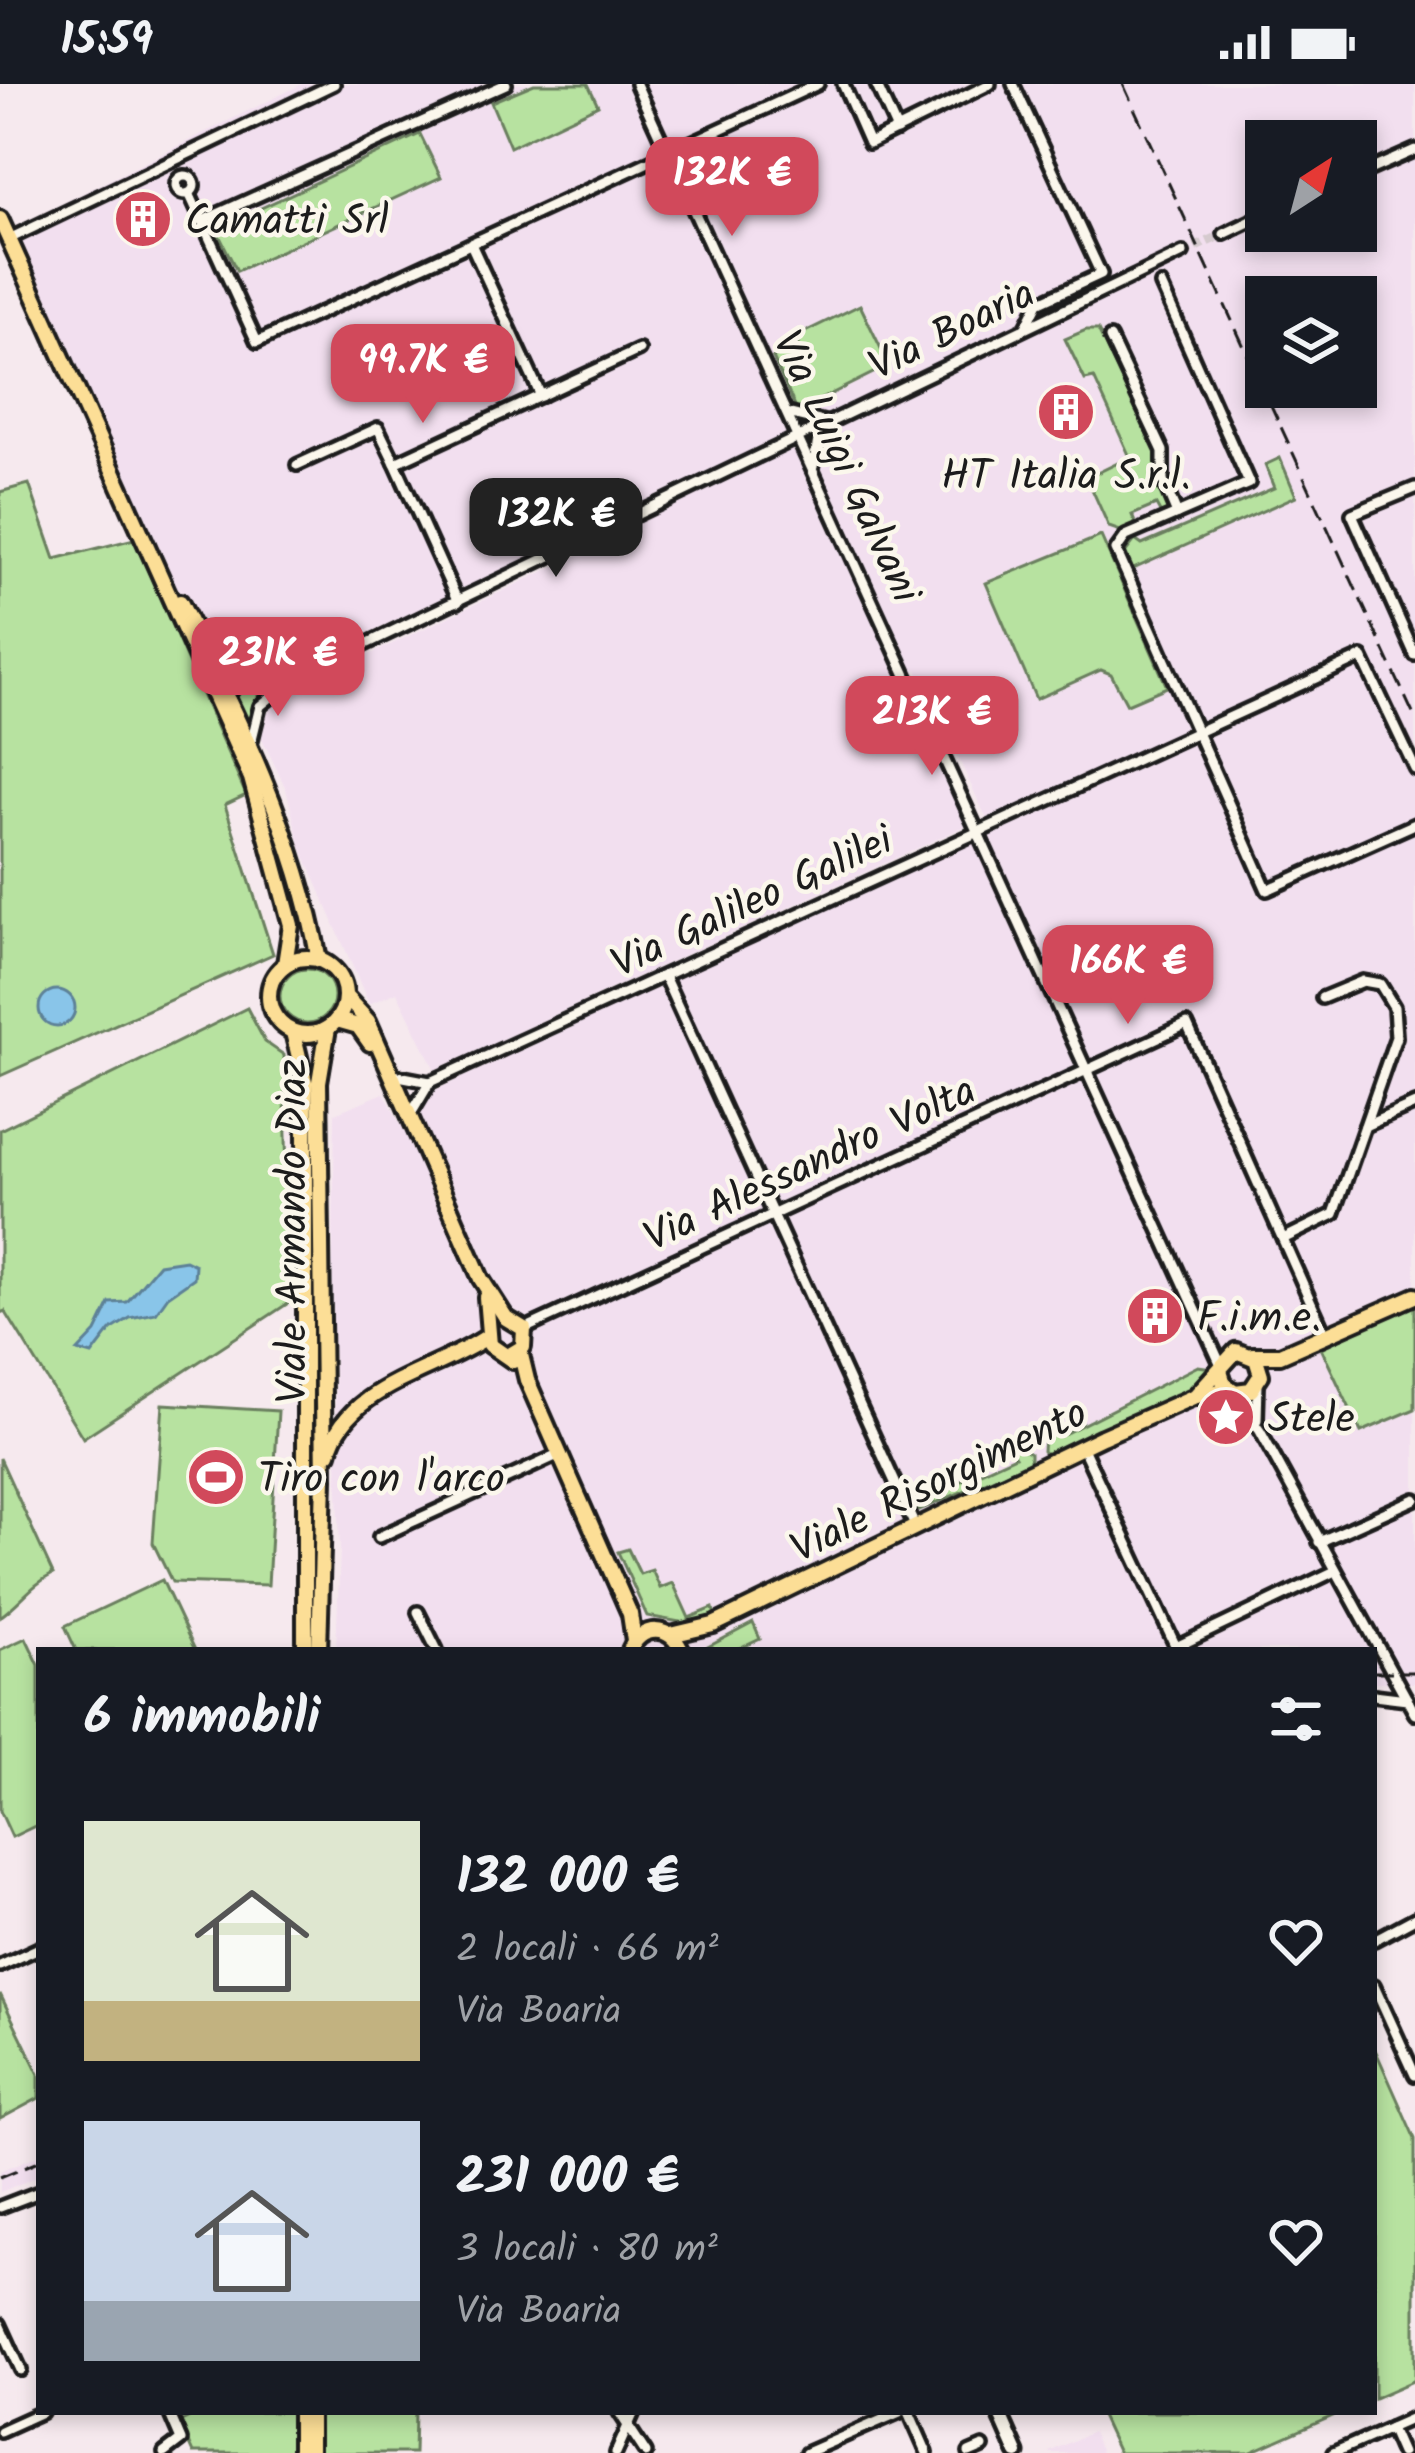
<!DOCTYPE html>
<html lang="it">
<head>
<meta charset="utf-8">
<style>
  :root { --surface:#171b24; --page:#20242c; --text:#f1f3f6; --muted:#9ea1a6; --accent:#d1495b }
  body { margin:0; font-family:Kalam,sans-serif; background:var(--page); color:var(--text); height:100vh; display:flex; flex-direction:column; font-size:45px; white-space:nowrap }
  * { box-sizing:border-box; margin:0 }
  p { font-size:39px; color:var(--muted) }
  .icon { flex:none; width:66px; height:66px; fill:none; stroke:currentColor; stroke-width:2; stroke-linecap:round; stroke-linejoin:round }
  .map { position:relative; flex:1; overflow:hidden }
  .side { position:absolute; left:36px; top:1563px; width:1341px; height:768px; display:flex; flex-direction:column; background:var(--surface); border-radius:0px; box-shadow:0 6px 18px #0003 }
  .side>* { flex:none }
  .needle { width:78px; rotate:36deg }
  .buttons { position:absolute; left:1245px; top:36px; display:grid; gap:24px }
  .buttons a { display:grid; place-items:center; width:132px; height:132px; border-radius:0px; background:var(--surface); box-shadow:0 6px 18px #0003; font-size:60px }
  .price { position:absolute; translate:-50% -102px; padding:0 27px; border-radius:24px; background:var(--accent); color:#fff; font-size:39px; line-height:78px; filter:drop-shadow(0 3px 6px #0008) }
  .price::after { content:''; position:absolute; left:50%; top:72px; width:36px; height:27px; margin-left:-18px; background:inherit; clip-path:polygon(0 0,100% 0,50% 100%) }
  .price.selected { background:#222; color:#fff }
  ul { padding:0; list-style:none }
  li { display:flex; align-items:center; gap:36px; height:300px; padding:0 48px }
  li span { display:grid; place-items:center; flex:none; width:336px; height:240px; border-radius:0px; color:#555 }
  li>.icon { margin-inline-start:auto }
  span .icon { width:144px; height:144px; fill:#fffc; stroke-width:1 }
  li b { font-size:51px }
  h2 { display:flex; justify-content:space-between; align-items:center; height:144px; padding:0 48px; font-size:51px }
  .status { display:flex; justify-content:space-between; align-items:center; height:84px; padding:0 60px; background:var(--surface); direction:ltr }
  .status svg { height:33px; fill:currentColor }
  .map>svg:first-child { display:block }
</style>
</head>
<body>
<div class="status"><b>15:59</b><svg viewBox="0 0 49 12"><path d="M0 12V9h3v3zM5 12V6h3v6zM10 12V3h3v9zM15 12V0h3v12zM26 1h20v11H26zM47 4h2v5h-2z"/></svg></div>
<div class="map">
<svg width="1415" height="2369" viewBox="0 0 1415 2369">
  <rect width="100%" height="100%" fill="#f6e9ee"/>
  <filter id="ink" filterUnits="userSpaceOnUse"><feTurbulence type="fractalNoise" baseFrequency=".00833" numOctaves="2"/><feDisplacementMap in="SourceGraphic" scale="24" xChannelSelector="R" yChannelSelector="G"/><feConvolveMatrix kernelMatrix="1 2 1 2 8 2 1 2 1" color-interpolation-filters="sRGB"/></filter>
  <g filter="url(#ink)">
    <!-- built -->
    <g fill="#f2dfef" fill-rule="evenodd">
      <path d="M302 0H1415V1599L1374 1598V1566H336L340 1466 332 1223 335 1029 384 1009 401 1041 419 1031 423 1016 433 1007 993 748 917 586 902 593 968 741 435 986 397 908 369 920 300 761 286 705 260 650 266 632 277 615 580 470 571 454 299 581 264 586 234 576 189 531 15 143ZM1266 57H1356V147H1266ZM1266 213H1356V303H1266Z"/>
      <path d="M39 2071V2092L0 2108V2087Z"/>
      <path d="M1092 2348 1101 2369H1050L1049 2368Z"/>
    </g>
    <!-- green -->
    <g fill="#b7e2a0" stroke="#6a7f5e" stroke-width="3">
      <path d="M534 0H588L598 21 510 63 491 18Z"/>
      <path d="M420 50 441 93 237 187 216 145Z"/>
      <path d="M860 221 889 281 797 327 773 274 798 261 797 252Z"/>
      <path d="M1086 246H1098L1157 370 1156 399 1168 427 1161 430 1156 421 1132 431 1136 441 1120 447 1109 443 1087 394 1130 373 1094 294 1085 296 1065 255Z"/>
      <path d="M1280 374 1296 412 1131 486 1125 469 1135 456 1142 461 1274 404 1265 381Z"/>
      <path d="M29 400 55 475 134 455 246 711 225 721 273 870 0 992V408Z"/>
      <path d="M1101 452 1167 603 1127 620 1111 590 1101 586 1036 615 986 499Z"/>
      <path d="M275 599 258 613 245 644 231 613 237 603Z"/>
      <circle cx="307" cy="912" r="27"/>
      <path d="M247 924 265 958 284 971 290 1218 83 1354 5 1227 0 1229V1046Z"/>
      <path d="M1415 1219V1325L1361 1348 1321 1264Z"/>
      <path d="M1198 1282 1212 1284 1201 1301 1047 1371 1043 1367 1044 1352 1054 1348 1060 1352Z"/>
      <path d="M163 1320 278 1327 268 1501 172 1498 153 1459Z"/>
      <path d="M1020 1363 1030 1369V1379L917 1427 914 1411 922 1415 1015 1372 1011 1366Z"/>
      <path d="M0 1374 53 1490C31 1501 20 1519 0 1533Z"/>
      <path d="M628 1465 640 1490 652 1486 660 1504 673 1499 689 1534 713 1524 715 1532 696 1541 647 1532 618 1468Z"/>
      <path d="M162 1496 195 1566H76L65 1542Z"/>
      <path d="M753 1539 760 1555 737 1566H702Z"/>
      <path d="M26 1554 39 1581V1740L12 1753 0 1727V1566Z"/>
      <path d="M0 1910 39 1990V2014L0 2035Z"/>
      <path d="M1374 1963 1415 2055V2296L1374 2314Z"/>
      <path d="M201 2328H291V2369H193L179 2338Z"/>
      <path d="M317 2328H415L414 2369H317Z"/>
      <path d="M1099 2328H1342L1249 2369H1118Z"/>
    </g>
    <!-- water -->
    <g fill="#89c5e9" stroke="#5d8197" stroke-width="3">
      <circle cx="57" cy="924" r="18"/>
      <path d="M185 1176 195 1181 194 1194 168 1212 156 1229 130 1234 111 1246 92 1271 78 1267 96 1248 110 1219 127 1218 159 1180Z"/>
    </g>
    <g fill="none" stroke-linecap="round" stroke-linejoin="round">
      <!-- minor-tunnel -->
      <path stroke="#d5cace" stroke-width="9" stroke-dasharray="9 4.5" stroke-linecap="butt" d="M1183 169 1224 150"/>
      <defs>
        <g id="minor">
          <path d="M636 0 1221 1281"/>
          <path d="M843 0 869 59 990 0"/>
          <path d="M876 0 897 46"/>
          <path d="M1013 0 1101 190 1038 219 1026 243"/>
          <circle cx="185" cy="101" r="9"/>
          <path d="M1356 92 1415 66"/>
          <path d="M189 109 257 258 818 0"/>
          <path d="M202 137 506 0"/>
          <path d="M1224 150 1266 130"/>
          <path d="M9 155 334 0"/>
          <path d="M471 160 541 312"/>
          <path d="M1161 201 1249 399 1126 452 1116 466 1267 806 1415 740"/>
          <path d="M1110 254 1163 367V397L1177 430"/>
          <path d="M787 329 828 339"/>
          <path d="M297 381 378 344 395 379"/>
          <path d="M813 383 818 356 827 344"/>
          <path d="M1415 404 1352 430 1415 571"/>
          <path d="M458 518 395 379 639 266"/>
          <path d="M206 564C232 590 257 596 293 595"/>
          <path d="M226 616 237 599 252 594"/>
          <path d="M251 659 260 622 293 595 1183 169"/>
          <path d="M664 892 915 1442"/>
          <path d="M393 991 430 998"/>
          <path d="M411 1030 430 998 1362 573 1415 685"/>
          <path d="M1365 1042 1415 1020"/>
          <path d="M1283 1155 1334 1130 1396 953 1394 923 1380 900 1363 897 1322 914"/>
          <path d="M524 1245 1187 940 1326 1252"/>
          <path d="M1231 1306 1260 1347 1415 1630"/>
          <path d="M1257 1336 1258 1299"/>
          <path d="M1082 1362 1176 1563 1335 1487"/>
          <path d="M379 1453 560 1370"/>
          <path d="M1319 1458 1415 1415"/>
          <path d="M418 1528 437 1566"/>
          <path d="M1374 1611 1407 1615"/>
          <path d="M1374 1856 1415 1834"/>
          <path d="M0 1882 39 1864"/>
          <path d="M1374 1901 1415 1991"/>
          <path d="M0 2123 39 2108"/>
          <path d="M0 2240 21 2286"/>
          <path d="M619 2328 646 2369"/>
          <path d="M909 2328 927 2369"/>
          <path d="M1390 2344 1401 2369"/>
          <path d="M0 2347 42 2328"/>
          <path d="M164 2369 181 2356 169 2328"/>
          <path d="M616 2369 634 2328"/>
          <path d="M806 2369 900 2328"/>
          <path d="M969 2369 983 2363"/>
          <path d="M1333 2369 1415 2333"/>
        </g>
        <path id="secondary" d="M999 2328 1017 2369"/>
        <g id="primary">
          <path d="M0 135 251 694 291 841 285 880"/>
          <path d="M180 518C237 631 296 750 319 876"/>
          <circle cx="307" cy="912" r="38"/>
          <path d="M345 912 368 937 481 1195 506 1234 524 1245 523 1263 508 1272"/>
          <path d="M337 936 358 942 370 959"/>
          <path d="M293 948 305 998V1566"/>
          <path d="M486 1213 490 1261 513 1277"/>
          <path d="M520 1267 527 1296 630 1530 634 1557"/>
          <path d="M1252 1271H1280L1415 1212"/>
          <path d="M1197 1310 1236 1267 1256 1275 1261 1291 1251 1306 1235 1308 1224 1300 1220 1287"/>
          <path d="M329 1369C346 1301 437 1288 488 1252"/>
          <path d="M671 1551 713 1541 1102 1353 1193 1313 1229 1305"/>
          <path d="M319 1566 324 1395 319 998 328 944"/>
          <path d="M630 1566C642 1540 670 1541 681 1566"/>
          <path d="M300 2369V2328"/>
          <path d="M310 2369V2328"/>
        </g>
      </defs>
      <!-- minor casing -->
      <use href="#minor" stroke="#1c1c1c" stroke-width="18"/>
      <!-- secondary casing -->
      <use href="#secondary" stroke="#1c1c1c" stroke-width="21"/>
      <!-- primary casing -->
      <use href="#primary" stroke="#1c1c1c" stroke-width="22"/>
      <!-- minor -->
      <use href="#minor" stroke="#fbf7ec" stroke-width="9"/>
      <!-- secondary -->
      <use href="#secondary" stroke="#fbf7ec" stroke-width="12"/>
      <!-- primary -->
      <use href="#primary" stroke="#fcde96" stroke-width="14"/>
      <!-- rail -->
      <g stroke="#1c1c1c" stroke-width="3" stroke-dasharray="18 9" stroke-linecap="butt">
        <path d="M1123 0 1415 634"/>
        <path d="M1374 1588H1415"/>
        <path d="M0 2093 39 2077"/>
      </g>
    </g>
  </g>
  <!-- icons -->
  <defs>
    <symbol id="building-disc" viewBox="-11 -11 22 22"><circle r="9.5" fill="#d1495b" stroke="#fbf7ec"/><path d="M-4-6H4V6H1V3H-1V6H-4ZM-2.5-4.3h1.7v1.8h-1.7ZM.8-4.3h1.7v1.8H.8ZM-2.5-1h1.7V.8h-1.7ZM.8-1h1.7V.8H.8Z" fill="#fff"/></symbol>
    <symbol id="sight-disc" viewBox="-11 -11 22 22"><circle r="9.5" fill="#d1495b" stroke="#fbf7ec"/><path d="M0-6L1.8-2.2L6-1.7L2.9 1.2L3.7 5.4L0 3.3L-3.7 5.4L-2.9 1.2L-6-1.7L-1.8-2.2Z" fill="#fff"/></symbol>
    <symbol id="stadium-disc" viewBox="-11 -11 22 22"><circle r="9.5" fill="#d1495b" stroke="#fbf7ec"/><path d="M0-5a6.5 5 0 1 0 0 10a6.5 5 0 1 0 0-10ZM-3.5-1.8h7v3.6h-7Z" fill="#fff"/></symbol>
  </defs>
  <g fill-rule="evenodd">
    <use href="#building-disc" x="110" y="102" width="66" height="66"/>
    <use href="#building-disc" x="1033" y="295" width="66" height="66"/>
    <use href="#building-disc" x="1122" y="1199" width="66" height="66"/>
    <use href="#sight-disc" x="1193" y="1300" width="66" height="66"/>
    <use href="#stadium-disc" x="183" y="1360" width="66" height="66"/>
  </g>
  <g text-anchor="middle" stroke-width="9" stroke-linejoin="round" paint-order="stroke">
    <!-- poi labels -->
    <g font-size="42" fill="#1c1c1c" stroke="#fbf7ec" text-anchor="start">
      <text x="185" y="150">Camatti Srl</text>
      <text x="1066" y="405" text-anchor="middle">HT Italia S.r.l.</text>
      <text x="1197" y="1247">F.i.m.e.</text>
      <text x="1268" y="1348">Stele</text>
      <text x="258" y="1408">Tiro con l'arco</text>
    </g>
    <!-- street labels -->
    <g font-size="42" fill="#1c1c1c" stroke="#fbf7ec">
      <text transform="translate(951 244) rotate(-26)" y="15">Via Boaria</text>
      <text transform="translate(848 382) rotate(65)" y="15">Via Luigi Galvani</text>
      <text transform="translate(751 816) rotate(-25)" y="15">Via Galileo Galilei</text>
      <text transform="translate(809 1078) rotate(-25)" y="15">Via Alessandro Volta</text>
      <text transform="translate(291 1147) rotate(-90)" y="15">Viale Armando Diaz</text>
      <text transform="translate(938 1395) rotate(-26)" y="15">Viale Risorgimento</text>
    </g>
  </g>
</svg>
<div class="buttons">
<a><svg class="needle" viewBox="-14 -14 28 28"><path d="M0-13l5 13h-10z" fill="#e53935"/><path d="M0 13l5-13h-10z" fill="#9ea1a6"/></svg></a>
<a><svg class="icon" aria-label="layers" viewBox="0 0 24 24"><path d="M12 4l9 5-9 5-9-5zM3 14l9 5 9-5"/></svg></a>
</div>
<b class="price" style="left:732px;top:155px">132K €</b>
<b class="price" style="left:423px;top:342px">99.7K €</b>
<b class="price selected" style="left:556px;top:496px">132K €</b>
<b class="price" style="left:278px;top:635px">231K €</b>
<b class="price" style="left:932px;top:694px">213K €</b>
<b class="price" style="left:1128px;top:943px">166K €</b>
<section class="side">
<h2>6 immobili<svg class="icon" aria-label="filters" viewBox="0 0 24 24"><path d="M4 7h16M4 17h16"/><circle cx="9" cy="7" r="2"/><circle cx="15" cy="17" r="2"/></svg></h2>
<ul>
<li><span style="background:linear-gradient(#dfe7d0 75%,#c2b280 0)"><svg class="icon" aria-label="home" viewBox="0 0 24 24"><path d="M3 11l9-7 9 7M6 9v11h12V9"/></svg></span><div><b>132 000 €</b><p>2 locali · 66 m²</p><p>Via Boaria</p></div><svg class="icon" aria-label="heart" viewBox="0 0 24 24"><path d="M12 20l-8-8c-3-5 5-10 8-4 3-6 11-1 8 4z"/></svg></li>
<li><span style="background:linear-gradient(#c9d6e8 75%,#9aa5b1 0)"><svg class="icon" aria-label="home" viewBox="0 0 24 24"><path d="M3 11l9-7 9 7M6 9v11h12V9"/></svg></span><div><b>231 000 €</b><p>3 locali · 80 m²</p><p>Via Boaria</p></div><svg class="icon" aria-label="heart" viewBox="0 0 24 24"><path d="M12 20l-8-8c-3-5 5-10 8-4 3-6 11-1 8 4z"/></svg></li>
</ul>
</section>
</div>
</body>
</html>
